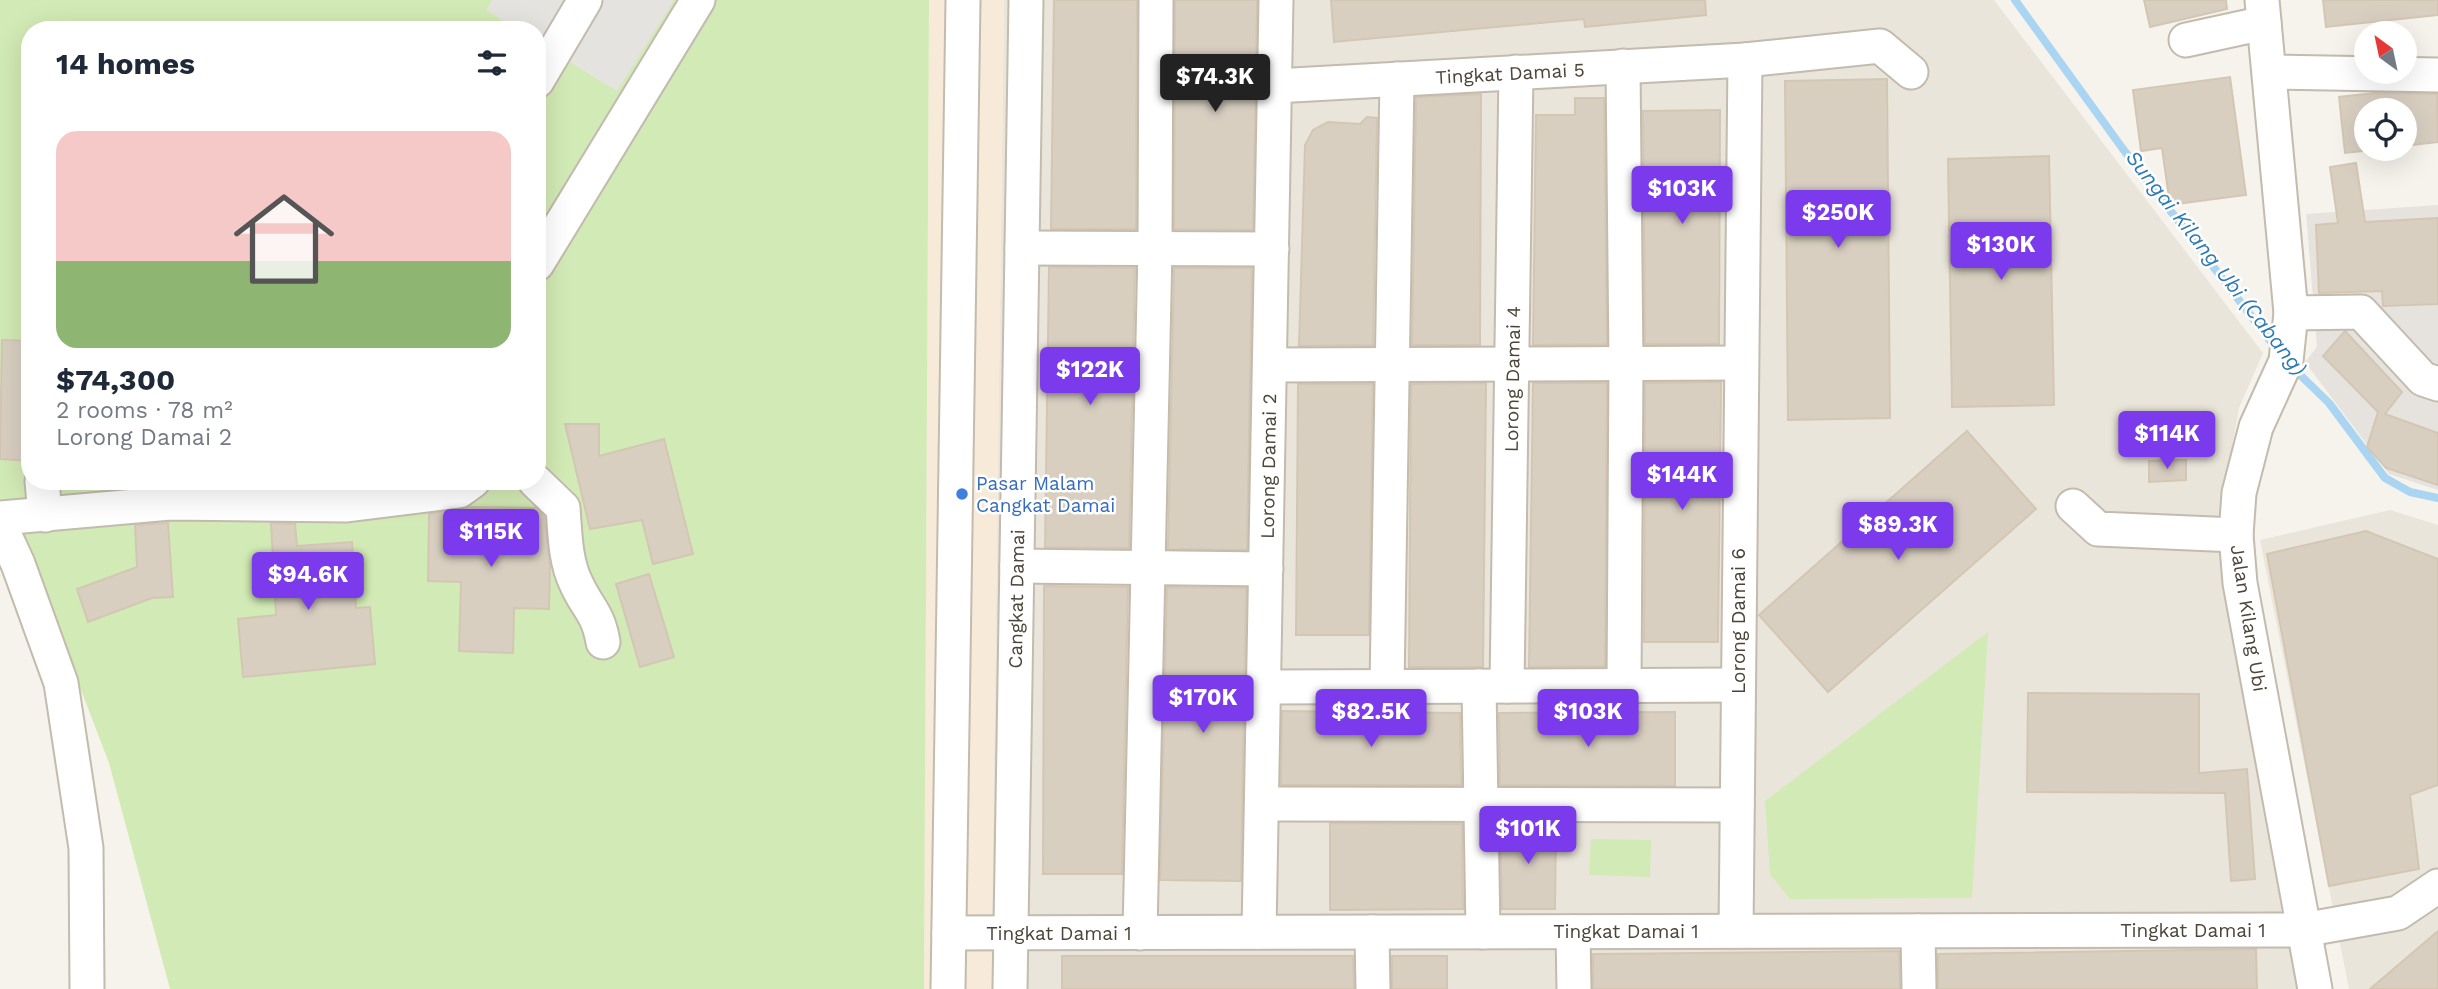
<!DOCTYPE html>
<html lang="en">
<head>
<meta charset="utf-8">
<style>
  :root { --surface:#fff; --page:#f6f6f7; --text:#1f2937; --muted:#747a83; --line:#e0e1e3; --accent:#7c3aed }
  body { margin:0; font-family:"Work Sans",sans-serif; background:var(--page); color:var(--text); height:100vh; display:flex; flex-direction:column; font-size:26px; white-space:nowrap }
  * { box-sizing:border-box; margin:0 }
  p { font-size:23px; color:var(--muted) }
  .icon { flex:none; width:38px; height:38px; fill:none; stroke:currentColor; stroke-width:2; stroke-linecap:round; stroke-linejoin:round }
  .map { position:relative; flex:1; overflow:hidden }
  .details { position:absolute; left:21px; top:21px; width:525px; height:469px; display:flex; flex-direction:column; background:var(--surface); border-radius:28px; box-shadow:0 7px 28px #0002 }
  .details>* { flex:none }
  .needle { width:46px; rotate:327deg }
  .fabs { position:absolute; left:2354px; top:21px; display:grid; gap:14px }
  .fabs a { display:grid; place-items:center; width:63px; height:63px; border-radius:50%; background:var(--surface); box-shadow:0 7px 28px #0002; font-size:35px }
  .price { position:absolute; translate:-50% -60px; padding:0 16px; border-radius:7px; background:var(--accent); color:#fff; font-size:23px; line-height:46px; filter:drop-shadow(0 2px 4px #0008) }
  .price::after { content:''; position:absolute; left:50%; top:42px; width:21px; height:16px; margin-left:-10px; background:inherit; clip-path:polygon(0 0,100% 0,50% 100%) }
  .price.current { background:#222; color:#fff }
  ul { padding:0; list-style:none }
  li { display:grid; align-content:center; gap:14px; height:371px; padding:0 35px }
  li+li { border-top:2px solid var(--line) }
  li span { display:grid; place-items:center; height:217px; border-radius:21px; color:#555 }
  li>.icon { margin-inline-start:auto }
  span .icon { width:126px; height:126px; fill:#fffc; stroke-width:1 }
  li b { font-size:30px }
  h2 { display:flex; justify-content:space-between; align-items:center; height:84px; padding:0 35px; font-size:30px }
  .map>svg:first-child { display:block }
</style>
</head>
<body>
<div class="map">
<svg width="2438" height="989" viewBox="0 0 2438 989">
  <rect width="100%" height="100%" fill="#f6f3ec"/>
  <!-- residential -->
  <g fill="#eae5da">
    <path d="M1004 0H1994L2263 353 2239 408 2216 537 2303 989H991Z"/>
    <path d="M2390 510 2438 525V989H2349L2260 540Z"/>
  </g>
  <!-- commercial -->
  <path fill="#f7ead8" d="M929 0H1004L991 989H924Z"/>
  <!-- industrial -->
  <path fill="#e6e2dd" d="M2438 205V490L2389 474 2305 362 2317 347 2306 214Z"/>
  <!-- green -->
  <g fill="#d2eab5" fill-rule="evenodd">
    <path d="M0 0H929L924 989H170L109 763 63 643 0 504ZM30 30H537V481H30Z"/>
    <path d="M1988 632 1972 898 1790 899 1770 874 1765 801Z"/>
    <path d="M1591 839 1651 840 1650 877 1589 875Z"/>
  </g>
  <!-- parking -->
  <path fill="#e5e3e0" d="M492 0H674L617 91 537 42V30H518L486 10Z"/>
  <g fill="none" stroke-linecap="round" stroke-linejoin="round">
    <!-- stream -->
    <g stroke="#a9d4f2" stroke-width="8">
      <path d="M2015 0 2123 149 2278 351"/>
      <path d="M2293 368 2329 403 2385 478 2410 492 2438 498"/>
    </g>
  </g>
  <!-- building -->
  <g fill="#d8cfc1" stroke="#d3c7b4" stroke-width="2">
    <path d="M1054 0H1137L1136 229H1051Z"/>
    <path d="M1175 0H1257L1253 230 1174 229Z"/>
    <path d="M1331 0H1705L1706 15 1585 27 1584 19 1334 42Z"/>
    <path d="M2144 0H2226L2227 9 2150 27Z"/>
    <path d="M2323 0H2438V15L2326 27Z"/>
    <path d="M2230 77 2246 195 2170 205 2162 148 2141 151 2133 90Z"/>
    <path d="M1887 79 1890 418 1788 420 1785 81Z"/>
    <path d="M2375 93 2437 94 2438 142 2404 146V110H2366V149H2382L2345 153 2339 97Z"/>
    <path d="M1481 94 1480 345H1412L1416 97Z"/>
    <path d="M1575 98H1604L1607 344 1533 345 1536 115H1575Z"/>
    <path d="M1720 110 1719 344H1645L1643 111Z"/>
    <path d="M1367 117 1377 118 1373 345 1299 346 1305 145 1313 130 1328 122 1360 124Z"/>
    <path d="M2049 156 2054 405 1952 407 1948 159Z"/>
    <path d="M2356 163 2365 222 2438 218V304L2383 306 2382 291 2319 293 2316 225 2338 223 2330 167Z"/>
    <path d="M1049 267 1135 268 1129 548 1045 547Z"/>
    <path d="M1174 268H1252L1247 550 1168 549Z"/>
    <path d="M2345 331 2402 392 2385 414 2438 433V485L2386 468 2367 447 2378 412 2323 356Z"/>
    <path d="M2 340 30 341V461L0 459Z"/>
    <path d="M1721 382 1718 642H1644L1645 383Z"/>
    <path d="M1486 383 1483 667H1409L1411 384Z"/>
    <path d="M1533 383H1607L1605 666 1529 667Z"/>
    <path d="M1298 384H1373L1369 635H1296Z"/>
    <path d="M565 424H599V456L664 439 693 554 653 564 642 520 590 529Z"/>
    <path d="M1967 431 2036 509 1828 692 1759 615Z"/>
    <path d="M2186 460V480L2149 482V461Z"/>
    <path d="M470 507 535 508 544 517 550 567 549 609 514 608 513 653 459 651 461 582 428 581 429 514Z"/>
    <path d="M168 523 173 597 152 598 88 622 77 589 137 567 135 525Z"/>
    <path d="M271 523 295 524 297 546 352 542 356 608 370 607 375 664 243 677 238 619 276 615Z"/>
    <path d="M2366 531 2438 559V785L2410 795 2419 869 2329 886 2267 554Z"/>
    <path d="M649 574 674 657 640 667 616 584Z"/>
    <path d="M1044 586 1128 587 1122 874H1043Z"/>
    <path d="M1167 587 1246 588 1241 881 1160 880Z"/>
    <path d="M2028 693 2199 694V773L2247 769 2255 879 2231 881 2225 793 2027 792Z"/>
    <path d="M1282 711 1460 713 1461 785H1281Z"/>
    <path d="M1675 712V786L1500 785 1499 713Z"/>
    <path d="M1330 823 1462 824 1463 909 1330 910Z"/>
    <path d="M1500 824H1556L1555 909H1502Z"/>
    <path d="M2438 931V989H2370Z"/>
    <path d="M2256 949 2257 989H1938V954Z"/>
    <path d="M1899 951 1900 989H1593V954Z"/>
    <path d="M1062 956H1353L1354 989H1062Z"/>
    <rect x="1392" y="956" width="55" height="33"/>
  </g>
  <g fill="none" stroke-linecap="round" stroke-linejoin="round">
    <defs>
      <g id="minor">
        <path d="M2262 0 2291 313 2286 361 2256 427 2239 493 2236 535 2240 583 2315 989"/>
        <path d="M2186 40 2264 23"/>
        <path d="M1623 66 1626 364 1624 685"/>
        <path d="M2270 72 2438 75"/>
        <path d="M537 81 585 0"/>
        <path d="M1275 86 1745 60 1880 46 1911 72"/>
        <path d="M1022 248 1272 249"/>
        <path d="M537 264 698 0"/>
        <path d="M2291 313 2361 312 2423 379 2438 384"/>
        <path d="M1270 365 1740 363"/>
        <path d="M42 481 45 515"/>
        <path d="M535 481 563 508C565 532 565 561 576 583 587 608 598 612 603 642"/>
        <path d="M2073 506 2098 529 2236 535"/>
        <path d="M0 518 170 503 347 505 459 491 473 481"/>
        <path d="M0 525 18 564 61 683 86 848 87 989"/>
        <path d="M1017 566 1266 569"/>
        <path d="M1387 686 1397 79"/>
        <path d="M1479 686 1483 932"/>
        <path d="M1507 686 1516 72"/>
        <path d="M1264 687 1738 685"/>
        <path d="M1262 804 1737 805"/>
        <path d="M1736 931 1745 60"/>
        <path d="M1918 931 1919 989"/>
        <path d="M1259 932 1276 0"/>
        <path d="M1372 932 1373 989"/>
        <path d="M1573 932 1574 989"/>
        <path d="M949 933 2303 930 2398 913 2438 886"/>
        <path d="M1140 933 1155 249 1156 0"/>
        <path d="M948 989 963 0"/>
        <path d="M1010 989 1026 0"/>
      </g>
    </defs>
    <!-- minor casing -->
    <use href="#minor" stroke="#c2bbae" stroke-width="37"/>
    <!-- minor -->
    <use href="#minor" stroke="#fff" stroke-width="33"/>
  </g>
  <!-- markers -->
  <circle fill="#3f7fe0" stroke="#fff" stroke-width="2.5" cx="962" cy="494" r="7"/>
  <g text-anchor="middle" stroke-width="5" stroke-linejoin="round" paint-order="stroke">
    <!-- street labels -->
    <g font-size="19" fill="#4b4439" stroke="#fff">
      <text transform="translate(1510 73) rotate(-3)" y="7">Tingkat Damai 5</text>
      <text transform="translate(1512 379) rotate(-89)" y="7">Lorong Damai 4</text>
      <text transform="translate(1268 466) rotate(-89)" y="7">Lorong Damai 2</text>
      <text transform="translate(1016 599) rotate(-89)" y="7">Cangkat Damai</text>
      <text transform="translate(2249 618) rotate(81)" y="7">Jalan Kilang Ubi</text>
      <text transform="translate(1738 621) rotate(-90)" y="7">Lorong Damai 6</text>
      <text x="2193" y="937">Tingkat Damai 1</text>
      <text x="1626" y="938">Tingkat Damai 1</text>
      <text x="1059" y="940">Tingkat Damai 1</text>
    </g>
    <!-- shop labels -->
    <g font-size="19" fill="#366cbe" stroke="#fff" text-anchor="start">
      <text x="976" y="490">Pasar Malam<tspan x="976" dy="22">Cangkat Damai</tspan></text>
    </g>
    <!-- water labels -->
    <g font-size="21" font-style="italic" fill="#2e7ab2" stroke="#fff">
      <text transform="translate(2216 263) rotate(52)" y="7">Sungai Kilang Ubi (Cabang)</text>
    </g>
  </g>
</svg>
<div class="fabs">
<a><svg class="needle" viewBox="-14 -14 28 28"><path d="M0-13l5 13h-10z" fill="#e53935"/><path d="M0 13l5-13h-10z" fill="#747a83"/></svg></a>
<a><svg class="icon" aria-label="locate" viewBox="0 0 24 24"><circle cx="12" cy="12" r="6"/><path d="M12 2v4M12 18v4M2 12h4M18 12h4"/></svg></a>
</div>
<b class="price current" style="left:1215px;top:114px">$74.3K</b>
<b class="price" style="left:1682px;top:226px">$103K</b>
<b class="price" style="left:1838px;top:250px">$250K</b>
<b class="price" style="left:2001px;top:282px">$130K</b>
<b class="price" style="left:1090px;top:407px">$122K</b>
<b class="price" style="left:2167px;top:471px">$114K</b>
<b class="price" style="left:1682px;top:512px">$144K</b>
<b class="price" style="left:1898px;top:562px">$89.3K</b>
<b class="price" style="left:491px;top:569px">$115K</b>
<b class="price" style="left:308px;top:612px">$94.6K</b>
<b class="price" style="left:1203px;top:735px">$170K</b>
<b class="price" style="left:1371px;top:749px">$82.5K</b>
<b class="price" style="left:1588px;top:749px">$103K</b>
<b class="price" style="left:1528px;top:866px">$101K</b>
<section class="details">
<h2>14 homes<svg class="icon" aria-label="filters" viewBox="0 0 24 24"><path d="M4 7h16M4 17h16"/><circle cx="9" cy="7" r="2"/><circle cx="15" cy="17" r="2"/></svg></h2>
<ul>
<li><span style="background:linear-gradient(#f6c9c9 60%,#8fb573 0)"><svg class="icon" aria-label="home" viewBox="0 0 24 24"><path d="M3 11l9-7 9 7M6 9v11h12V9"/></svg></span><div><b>$74,300</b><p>2 rooms · 78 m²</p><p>Lorong Damai 2</p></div></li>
</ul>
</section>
</div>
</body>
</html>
